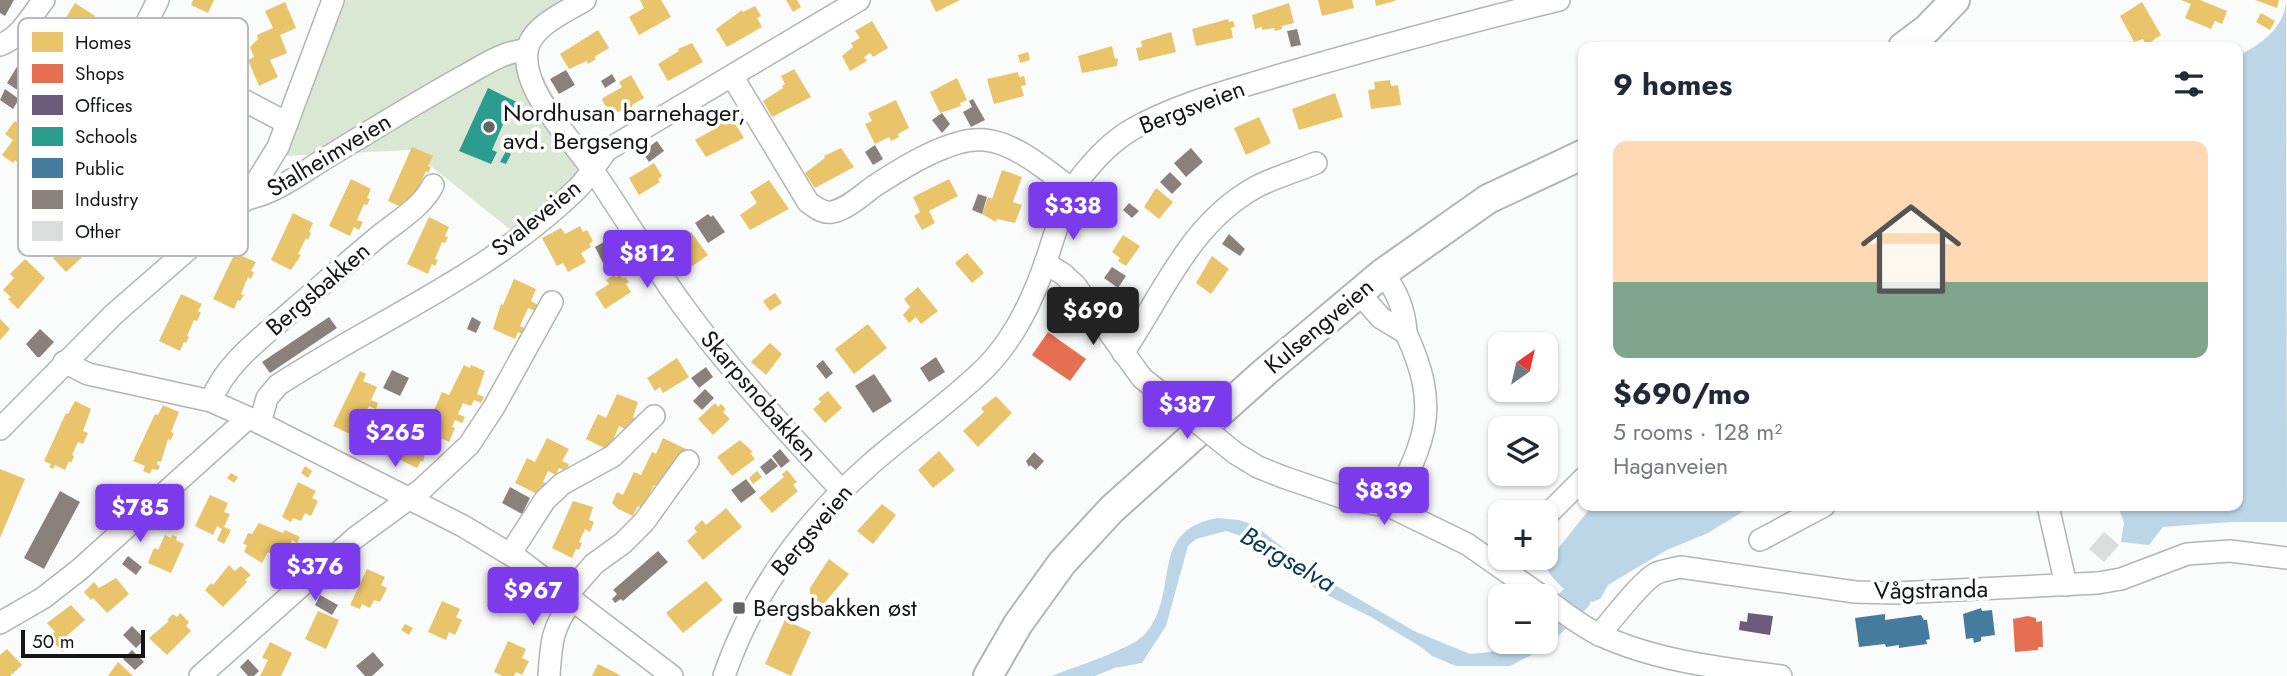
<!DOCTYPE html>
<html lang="en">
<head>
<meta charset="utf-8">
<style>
  :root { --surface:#fff; --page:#f2f2f3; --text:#1f2937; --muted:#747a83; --accent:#7c3aed }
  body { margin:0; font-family:Jost,sans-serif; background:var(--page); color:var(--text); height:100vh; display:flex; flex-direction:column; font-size:26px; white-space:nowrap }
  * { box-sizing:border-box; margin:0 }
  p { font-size:23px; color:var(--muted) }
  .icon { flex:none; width:38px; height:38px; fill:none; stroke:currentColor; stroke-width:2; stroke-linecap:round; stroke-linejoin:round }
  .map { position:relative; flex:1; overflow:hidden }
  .panel { position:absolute; left:1578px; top:42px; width:665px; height:469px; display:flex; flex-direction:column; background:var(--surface); border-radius:14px; box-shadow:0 2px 5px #0004 }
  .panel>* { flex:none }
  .needle { width:46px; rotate:34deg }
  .fabs { position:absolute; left:1488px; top:332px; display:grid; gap:14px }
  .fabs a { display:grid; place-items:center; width:70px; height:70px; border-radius:14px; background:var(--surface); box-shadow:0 2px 5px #0004; font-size:35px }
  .scale { position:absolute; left:21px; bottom:18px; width:124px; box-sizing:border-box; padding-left:7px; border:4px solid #141515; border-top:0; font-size:19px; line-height:24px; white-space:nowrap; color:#141515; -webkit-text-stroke:5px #fff; paint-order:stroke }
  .price { position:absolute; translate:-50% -60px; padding:0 16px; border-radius:7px; background:var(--accent); color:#fff; font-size:23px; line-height:46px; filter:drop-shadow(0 2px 4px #0008) }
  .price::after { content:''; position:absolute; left:50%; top:42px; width:21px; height:16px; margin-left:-10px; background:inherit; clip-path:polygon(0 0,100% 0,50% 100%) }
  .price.on { background:#222; color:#fff }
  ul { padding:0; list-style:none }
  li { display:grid; align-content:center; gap:14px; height:371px; padding:0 35px }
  li span { display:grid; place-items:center; height:217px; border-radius:14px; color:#555 }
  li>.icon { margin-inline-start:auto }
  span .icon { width:126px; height:126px; fill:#fffc; stroke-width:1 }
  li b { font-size:30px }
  h2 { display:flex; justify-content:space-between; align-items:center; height:84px; padding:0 35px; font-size:30px }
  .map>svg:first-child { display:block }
</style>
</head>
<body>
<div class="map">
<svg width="2287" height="676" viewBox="0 0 2287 676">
  <rect width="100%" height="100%" fill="#fafcfb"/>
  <!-- forest -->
  <path fill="#dae7d3" d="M340 0H594L524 41 597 178 517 235 411 150 263 157Z"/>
  <!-- water -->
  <g fill="#bcd6e7">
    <path d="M2286 0 2287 522H2231L2163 527 2149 545 2121 542 2124 523 2118 506H2238V56C2261 44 2285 28 2286 0Z"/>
    <path d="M1592 506H1752L1708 533 1667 550 1628 573 1608 585 1601 598 1593 602C1573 599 1553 583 1545 565Z"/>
    <path d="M1218 518 1239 520 1254 525 1321 577 1414 631 1470 654 1491 652 1501 642H1542L1537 652 1510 666H1456L1432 656 1421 647 1371 617 1319 591 1247 538 1226 531 1196 539 1188 546 1166 626 1142 663 1114 668 1095 676H1052C1073 667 1133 649 1146 633 1181 591 1147 530 1218 518Z"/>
  </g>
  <!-- homes -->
  <g fill="#e9c46a">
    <path d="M193 0H214L208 13 191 5Z"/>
    <path d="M640 0H661L671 17 639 35 629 17 644 8Z"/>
    <path d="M786 0H797L801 7 793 12Z"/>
    <path d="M930 0H960L936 12Z"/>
    <path d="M1318 0H1352L1354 8 1322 16Z"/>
    <path d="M1375 0H1395V1L1376 6Z"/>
    <path d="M2181 0H2200L2227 11 2222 24 2215 21 2211 29 2185 18 2191 4Z"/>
    <path d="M2255 0H2279L2277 8Z"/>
    <path d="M285 2 296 28 280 35 287 53 270 60 278 77 259 86 248 60 254 57 250 47 258 39 257 35 273 28 265 11Z"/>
    <path d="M2142 2 2161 35 2146 45 2143 39 2134 42 2120 16Z"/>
    <path d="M75 3 95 16 75 46 59 36 62 31 59 29Z"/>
    <path d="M1289 3 1294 23 1282 26V29L1275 31 1274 28 1262 30V27L1255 29 1252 15Z"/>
    <path d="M755 6 761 16 757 18 762 27 727 47 716 29 742 10 743 12Z"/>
    <path d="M2261 13 2275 21 2270 30 2256 22Z"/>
    <path d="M1228 19 1229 22 1233 21 1235 27 1231 28 1233 38 1196 46 1192 29Z"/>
    <path d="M872 21 888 48 873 57 870 53 864 57 867 61 850 71 842 56 853 47 851 43 860 38 855 31Z"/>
    <path d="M598 30 609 48 594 57 596 59 588 64 587 61 569 69 560 54Z"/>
    <path d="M1171 32 1176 52 1139 61 1136 48 1142 47 1141 41Z"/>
    <path d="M692 43 703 62 668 81 658 64 679 51 678 49Z"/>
    <path d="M1112 46 1115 59 1118 58 1117 66 1082 73 1078 56Z"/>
    <path d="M1028 52 1030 60 1020 63 1018 55Z"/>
    <path d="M794 69 811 97 772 117 763 101 783 88 782 86 785 84 781 76Z"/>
    <path d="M1018 72 1019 77 1024 76 1026 85 1021 86 1024 96 994 104 987 79Z"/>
    <path d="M631 75 644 98 632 105 633 108 626 112 625 109 611 115 602 100 603 98 622 87 619 82Z"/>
    <path d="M957 78 967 100 960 103 961 106 940 113 930 92Z"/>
    <path d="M1390 80 1391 86 1398 85 1401 105 1371 109 1368 90 1375 89 1374 82Z"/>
    <path d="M1335 93 1343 117 1299 130 1292 109Z"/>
    <path d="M896 100 909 128 898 134 899 137 891 141 889 137 875 144 865 124 872 121 868 113Z"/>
    <path d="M727 110 744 138 706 157 695 140 716 128 711 119Z"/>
    <path d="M33 116 48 128 19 164 15 160 13 163 2 155 13 140 5 134 15 121 23 127Z"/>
    <path d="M1259 117 1271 143 1246 155 1234 128Z"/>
    <path d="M412 147 433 156 428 166 431 167 428 173 426 171 418 188 421 189 411 203 405 200 401 207 388 201Z"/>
    <path d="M841 148 854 167 815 188 805 173 825 158 824 156Z"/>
    <path d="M654 163 662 176 658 179 660 182 639 195 629 178Z"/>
    <path d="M1002 170 1022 177 1013 202 1022 205 1015 223 997 219 996 222 982 214 988 197 992 199Z"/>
    <path d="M351 179 371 189 367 198 370 199 367 205 364 204 357 220 363 222 359 230 354 227 350 236 329 226Z"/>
    <path d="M949 179 958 196 929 211 935 223 922 230 914 216 920 212 913 197Z"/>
    <path d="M769 180 789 209 750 230 740 215 757 203 750 192Z"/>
    <path d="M1156 188 1173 202 1159 219 1144 207Z"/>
    <path d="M293 213 313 223 309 232 311 233 308 240 306 238 298 254 301 255 291 270 271 260Z"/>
    <path d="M429 217 449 227 445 236 448 237 445 243 442 242 435 259 438 260 435 266 432 264 428 274 407 264Z"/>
    <path d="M580 226 583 232 587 230 593 241 589 244 591 247 581 253 586 262 568 272 563 263 557 266 542 238 561 228 565 234Z"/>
    <path d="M691 232 708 255 691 267 686 261 679 266 669 247Z"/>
    <path d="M76 235 90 250 66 272 53 258Z"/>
    <path d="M1123 235 1140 246 1126 266 1118 261 1120 258 1112 252Z"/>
    <path d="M235 253 256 262 251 271 254 272 251 279 248 277 241 294 244 295 240 301 238 300 234 309 213 299Z"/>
    <path d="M967 253 984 273 972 283 955 263Z"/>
    <path d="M1212 256 1229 269 1211 294 1196 283Z"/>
    <path d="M25 259 45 278 18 309 8 299 11 297 3 290 14 278 10 274Z"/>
    <path d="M614 275 616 278 620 275 623 279 625 277 629 282 626 284 631 292 605 309 595 293 609 284 606 280Z"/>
    <path d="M514 279 536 289 531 301 538 305 535 311 528 308 520 326 527 329 525 335 518 332 515 339 493 329 501 304 503 305Z"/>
    <path d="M918 287 938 311 921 324 916 317 909 323 903 315 910 307 904 299Z"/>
    <path d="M775 293 782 303 770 311 763 301Z"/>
    <path d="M181 294 202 304 198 311 201 313 197 321 194 320 187 336 189 337 186 343 184 342 180 351 159 341Z"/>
    <path d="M0 319 10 329 0 340Z"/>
    <path d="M868 324 887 348 854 374 835 349Z"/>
    <path d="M770 343 782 354 766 375 751 362Z"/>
    <path d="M677 358 689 377 663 393 660 387 655 391 647 378Z"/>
    <path d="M464 365 470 368 471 365 485 371 477 394 484 397 481 403 474 400 471 406 463 403 458 414 465 417 462 423 455 420 452 427 455 428 449 442 425 431 442 392 449 395Z"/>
    <path d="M360 371 366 374 363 381 377 387 371 400 378 403 376 409 369 406 360 424 367 427 364 433 357 430 354 436 333 426Z"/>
    <path d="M828 391 842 408 825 423 813 409 821 402 818 399Z"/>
    <path d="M617 394 638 402 633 417 639 420 636 426 630 423 627 430 619 426 614 438 620 441 608 450 586 439 598 414 606 418Z"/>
    <path d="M996 396 1012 413 978 447 963 431 984 412 981 408Z"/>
    <path d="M75 401 91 409 83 431 88 433 83 444 78 442 72 455 74 456 71 463 69 461 65 470 55 465 53 469 49 467 51 464 44 461 66 413 68 414Z"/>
    <path d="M715 403 718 407 721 404 726 409 723 412 730 419 713 435 698 419Z"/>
    <path d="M163 405 179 412 171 432 174 433 171 440 168 439 161 462 158 461 157 464 160 466 158 470 152 469 150 474 143 471 145 466 133 461 155 414 158 415Z"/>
    <path d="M402 435 427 446 423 462 421 461 417 468 392 456Z"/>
    <path d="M547 438 569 449 562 461 569 464 566 471 559 468 556 475 548 471 543 482 549 485 546 491 540 487 537 494 515 483 527 458 535 462Z"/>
    <path d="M663 438 686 449 678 466 672 464 661 488 654 485 643 508 638 506 633 516 618 509 612 503 617 492 623 495 634 472 641 475 652 452 656 454Z"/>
    <path d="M740 440 753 452 750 453 755 459 732 476 717 457Z"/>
    <path d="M939 451 955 470 933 488 918 470Z"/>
    <path d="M305 466 312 471 308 478 301 473Z"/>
    <path d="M0 469 25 479 0 538Z"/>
    <path d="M787 470 797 482 793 485 798 491 772 513 759 498 784 477 782 474Z"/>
    <path d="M757 471 762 477 753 484 749 478Z"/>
    <path d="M231 473 238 477 234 483 227 478Z"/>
    <path d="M298 482 316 491 312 498 318 501 311 516 305 513 301 521 293 518 291 522 282 517Z"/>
    <path d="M210 495 228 503 224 512 230 514 224 527 231 530 224 544 217 540 222 529 217 526 213 535 195 526Z"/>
    <path d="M573 501 593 507 589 520 594 522 590 532 585 529 579 542 582 543 579 550 576 549 572 558 552 548Z"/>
    <path d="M882 504 896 515 873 544 857 531Z"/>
    <path d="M726 508 742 527 703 560 687 541 697 532 694 528 702 520 706 525Z"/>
    <path d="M259 523 283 533 285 530 300 537 297 543 292 540 287 552 275 547 272 554 268 552 262 563 244 552 247 545 243 544 248 533 252 534Z"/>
    <path d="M165 535 171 538 172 535 177 537 176 540 184 544 171 573 148 563 153 550 155 548 158 550Z"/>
    <path d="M829 559 849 574 822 606 810 597V588Z"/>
    <path d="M229 565 235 571 241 566 251 575 245 580 247 582 223 607 205 590 211 583 213 585Z"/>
    <path d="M367 569 385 577 381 585 387 588 380 602 374 600 370 608 362 604 360 609 350 605Z"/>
    <path d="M116 578 129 594 107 613 93 598 91 600 84 592 94 582 99 588Z"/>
    <path d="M706 581 723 600 683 633 666 613Z"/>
    <path d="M442 601 460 609 456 617 462 620 455 635 449 632 446 640 428 632Z"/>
    <path d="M71 605 85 620 63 639 69 646 62 652 50 637 55 632 47 623Z"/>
    <path d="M318 611 339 620 326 649 305 639Z"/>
    <path d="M180 613 189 622 186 626 191 631 167 655 149 638 169 621 167 620 173 614 177 617Z"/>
    <path d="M785 620 811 632 791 676 765 664Z"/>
    <path d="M405 624 413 628 409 635 401 630Z"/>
    <path d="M508 641 526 649 522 658 529 661 522 675 516 672 514 676H502L494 672Z"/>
    <path d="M270 642 292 653 281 676H260L268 660 262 658Z"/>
    <path d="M7 649 22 665 10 676H0V655Z"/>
    <path d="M118 662 133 676H108Z"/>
    <path d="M598 664 616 673 621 676H592Z"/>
  </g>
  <!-- shops -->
  <g fill="#e76f51">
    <path d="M1048 332 1086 359 1070 381 1032 355Z"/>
    <path d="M2028 616 2036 618V622L2042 621 2043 647H2038V650L2015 652 2013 619Z"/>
  </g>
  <!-- offices -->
  <path fill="#6d597a" d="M1748 613 1773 616 1770 635 1739 630 1740 621 1747 622Z"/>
  <!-- schools -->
  <g fill="#2a9d8f">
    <path d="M488 88 519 103 513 116 508 113 492 150 497 152 491 164 459 151Z"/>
    <path d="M506 151 511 154 506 164 500 162Z"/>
  </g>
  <!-- public -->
  <g fill="#457b9d">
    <path d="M1981 608 1982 611 1992 610 1995 635 1981 637V641L1974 643 1973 638 1966 639 1963 614Z"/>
    <path d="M1885 614V620L1921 615 1924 620H1927L1930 639 1926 640 1927 644 1899 648V645L1886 647 1885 644 1859 647 1855 618Z"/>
  </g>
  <!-- industry -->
  <g fill="#8a817c">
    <path d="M0 0H14L5 16 0 13Z"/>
    <path d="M1297 29 1301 45 1291 47 1287 31Z"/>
    <path d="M18 65 20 66 19 68 36 79 25 95 7 83Z"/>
    <path d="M566 70 575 85 559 94 550 79Z"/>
    <path d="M612 74 616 81 605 88 601 81Z"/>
    <path d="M5 89 19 99 13 109 0 100Z"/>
    <path d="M973 99 985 120 971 127 963 112 972 107 969 101Z"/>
    <path d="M942 113 950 124 942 133 932 120Z"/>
    <path d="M657 141 664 151 649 162 642 152Z"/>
    <path d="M875 145 883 159 873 165 865 152Z"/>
    <path d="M1191 148 1203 162 1186 177 1174 163Z"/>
    <path d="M1170 172 1182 184 1172 194 1160 182Z"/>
    <path d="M978 194 987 197 982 214 972 210Z"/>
    <path d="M1129 203 1139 211 1132 218 1123 210Z"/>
    <path d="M708 214 711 217 713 215 725 232 708 243 695 223Z"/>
    <path d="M1229 234 1245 249 1240 256 1222 244Z"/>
    <path d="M611 238 620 253 603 263 595 247Z"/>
    <path d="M1112 267 1126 276 1118 288 1104 278Z"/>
    <path d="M329 317 337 328 270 373 262 362Z"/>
    <path d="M472 317 481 322 476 333 467 329Z"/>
    <path d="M40 329 54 342 40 357H37L26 344Z"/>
    <path d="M936 357 945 372 929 382 920 368Z"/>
    <path d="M823 360 833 373 826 379 816 366Z"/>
    <path d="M706 367 713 377 699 388 691 378Z"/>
    <path d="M392 370 409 378 400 396 383 388Z"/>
    <path d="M874 374 892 401 873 413 855 386Z"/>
    <path d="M705 389 714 398 702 410 693 401Z"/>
    <path d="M780 449 790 461 781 468 772 456Z"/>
    <path d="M1034 452 1044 461 1036 470 1030 465 1029 467 1026 461Z"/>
    <path d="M771 458 778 466 766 475 760 467Z"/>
    <path d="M746 479 756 492 741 503 731 490Z"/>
    <path d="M510 487 530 498 522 514 502 503Z"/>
    <path d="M60 491 80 502 44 569 24 558Z"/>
    <path d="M658 551 668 562 623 601 621 599 615 603 612 599 617 594 613 590Z"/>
    <path d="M128 556 142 567 136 575 122 564Z"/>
    <path d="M320 595 338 605 332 615 315 605Z"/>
    <path d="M132 626 145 639 136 648 123 635Z"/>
    <path d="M132 650 144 662 135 670 123 659Z"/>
    <path d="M373 652 384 665 372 676H365L356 666Z"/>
    <path d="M248 659 259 671 254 676H248L240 667Z"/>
  </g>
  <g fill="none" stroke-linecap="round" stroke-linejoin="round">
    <!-- river -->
    <path stroke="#bcd6e7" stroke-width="30" d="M1545 628 1576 598"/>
  </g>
  <!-- building -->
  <path fill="#dbdddc" d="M2104 532 2119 545 2104 562 2089 549Z"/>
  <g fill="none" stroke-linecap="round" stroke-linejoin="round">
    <defs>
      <g id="minor">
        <path d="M585 0C566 12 531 26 527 51 522 92 570 137 592 169 623 214 651 262 683 306 731 372 787 431 842 491"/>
        <path d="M135 43 287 123"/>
        <path d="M0 45C20 38 31 16 44 0"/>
        <path d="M732 76 808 202C815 207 823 214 832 212 847 209 861 196 873 187 900 169 952 136 985 140 1016 143 1047 171 1072 189"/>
        <path d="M101 115 158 0"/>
        <path d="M246 199 278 147 333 0"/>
        <path d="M1045 263 1063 274 1075 285 1142 378 1166 397"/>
        <path d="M1358 292 1381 318 1406 333C1405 311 1397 291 1383 273"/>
        <path d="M1123 353C1163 294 1189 224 1256 187 1275 177 1297 171 1316 163"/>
        <path d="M64 362 88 374 211 401 260 423 463 526 521 561 672 676"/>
        <path d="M211 401C225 363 264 336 293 310 322 285 350 260 379 236 398 221 423 206 433 185"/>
        <path d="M260 423 267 398 278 385C378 320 492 273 578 188 589 177 597 162 607 150L859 0"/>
        <path d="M0 429 114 314 246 199C277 193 304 171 331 155 375 128 419 101 464 76 484 65 504 51 527 50"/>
        <path d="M1235 453 1258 467 1283 477 1347 499 1391 507 1467 544 1543 597"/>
        <path d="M2048 506 2066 585"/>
        <path d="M1391 507C1427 438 1440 407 1406 333"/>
        <path d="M1545 517 1584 478"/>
        <path d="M1760 540 1824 506"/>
        <path d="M510 554 545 500 562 484 613 456 654 416"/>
        <path d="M567 595 594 564 623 543 644 522 688 461"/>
        <path d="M1545 599C1563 611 1580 626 1600 635 1656 661 1720 668 1781 676"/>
        <path d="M0 623 43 598 79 570 248 418"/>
        <path d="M1599 635C1612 620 1643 579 1657 573 1664 570 1673 569 1680 567L1855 592 1896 593 2098 583 2121 579 2187 554 2230 551 2287 558"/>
        <path d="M200 676 355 538 422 489 469 445 494 407 552 302"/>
        <path d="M549 676C551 643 552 626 573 600"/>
        <path d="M724 676C753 592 806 520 873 462 908 432 946 405 979 374 1011 345 1032 302 1046 261 1056 232 1062 203 1081 177 1095 159 1111 142 1131 130 1178 103 1235 89 1287 73 1377 47 1468 22 1559 0"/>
      </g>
      <g id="major">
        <path d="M1903 47 1927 29 1955 0"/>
        <path d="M988 676 1018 624 1062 563 1112 509 1265 372 1383 273 1488 199 1584 154"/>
      </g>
    </defs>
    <!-- minor casing -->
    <use href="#minor" stroke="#b3b4b4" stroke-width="24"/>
    <!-- major casing -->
    <use href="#major" stroke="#b3b4b4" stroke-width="32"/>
    <!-- minor -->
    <use href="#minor" stroke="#fefffe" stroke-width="21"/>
    <!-- major -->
    <use href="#major" stroke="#fefffe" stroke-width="28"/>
    <defs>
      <path id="minor-bridge" d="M1166 397 1235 453"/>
    </defs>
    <!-- minor-bridge casing -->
    <use href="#minor-bridge" stroke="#b3b4b4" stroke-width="24" stroke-linecap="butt"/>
    <!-- minor-bridge -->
    <use href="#minor-bridge" stroke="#fefffe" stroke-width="21"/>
  </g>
  <!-- markers -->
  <g fill="#646666" stroke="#fff" stroke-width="2.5">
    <circle cx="489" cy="127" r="7"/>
    <rect x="732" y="601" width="14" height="14" rx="3.5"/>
  </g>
  <g text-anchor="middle" stroke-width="7" stroke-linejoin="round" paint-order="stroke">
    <!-- street labels -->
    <g font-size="24" fill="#141515" stroke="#fff">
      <text transform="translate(1192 107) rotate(-21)" y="8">Bergsveien</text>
      <text transform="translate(329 155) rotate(-31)" y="8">Stalheimveien</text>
      <text transform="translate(536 218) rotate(-39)" y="8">Svaleveien</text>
      <text transform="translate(318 289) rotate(-41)" y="8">Bergsbakken</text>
      <text transform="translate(1319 326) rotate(-40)" y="8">Kulsengveien</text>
      <text transform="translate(759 396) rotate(49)" y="8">Skarpsnobakken</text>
      <text transform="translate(812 530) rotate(-50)" y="8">Bergsveien</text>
      <text transform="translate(1931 590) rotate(-1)" y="8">Vågstranda</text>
    </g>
    <!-- poi labels -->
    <g font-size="24" fill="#141515" stroke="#fff" text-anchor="start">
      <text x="503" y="121">Nordhusan barnehager,<tspan x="503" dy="28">avd. Bergseng</tspan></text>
      <text x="753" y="616">Bergsbakken øst</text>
    </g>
    <!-- water labels -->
    <g font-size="26" font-style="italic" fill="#093852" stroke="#fff">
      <text transform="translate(1288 559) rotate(30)" y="9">Bergselva</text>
    </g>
  </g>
  <!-- legend -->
  <rect x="18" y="18" width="230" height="238" rx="10" fill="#fff" stroke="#b8b9b9" stroke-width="2"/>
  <rect x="32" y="32" width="31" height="20" fill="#e9c46a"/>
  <rect x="32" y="64" width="31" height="19" fill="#e76f51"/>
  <rect x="32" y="95" width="31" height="20" fill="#6d597a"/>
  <rect x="32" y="127" width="31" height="19" fill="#2a9d8f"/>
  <rect x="32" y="158" width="31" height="20" fill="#457b9d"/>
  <rect x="32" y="190" width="31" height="19" fill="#8a817c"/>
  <rect x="32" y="221" width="31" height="20" fill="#dbdddc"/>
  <g font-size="19" fill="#141515">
    <text x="75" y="49">Homes</text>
    <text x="75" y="80">Shops</text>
    <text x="75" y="112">Offices</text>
    <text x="75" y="143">Schools</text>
    <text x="75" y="175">Public</text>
    <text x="75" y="206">Industry</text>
    <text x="75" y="238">Other</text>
  </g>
</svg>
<div class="fabs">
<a><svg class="needle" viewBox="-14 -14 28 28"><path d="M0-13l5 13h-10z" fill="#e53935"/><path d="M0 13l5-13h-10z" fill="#747a83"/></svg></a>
<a><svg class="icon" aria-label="layers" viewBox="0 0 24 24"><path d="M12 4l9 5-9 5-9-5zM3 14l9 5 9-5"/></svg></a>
<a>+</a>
<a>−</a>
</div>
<div class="scale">50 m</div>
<b class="price" style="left:1073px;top:242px">$338</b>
<b class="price" style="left:647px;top:290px">$812</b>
<b class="price on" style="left:1093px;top:347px">$690</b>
<b class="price" style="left:1187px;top:441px">$387</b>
<b class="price" style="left:395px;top:469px">$265</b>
<b class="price" style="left:1384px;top:527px">$839</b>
<b class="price" style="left:140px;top:544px">$785</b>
<b class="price" style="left:315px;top:603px">$376</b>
<b class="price" style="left:533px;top:627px">$967</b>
<section class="panel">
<h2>9 homes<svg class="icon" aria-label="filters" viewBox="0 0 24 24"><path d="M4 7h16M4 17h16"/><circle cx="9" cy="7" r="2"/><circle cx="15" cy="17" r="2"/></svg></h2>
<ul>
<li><span style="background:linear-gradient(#ffd9b3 65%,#7fa58c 0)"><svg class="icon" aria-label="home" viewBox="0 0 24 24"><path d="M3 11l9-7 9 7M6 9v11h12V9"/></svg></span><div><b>$690/mo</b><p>5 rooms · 128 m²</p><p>Haganveien</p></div></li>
</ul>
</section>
</div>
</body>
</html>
